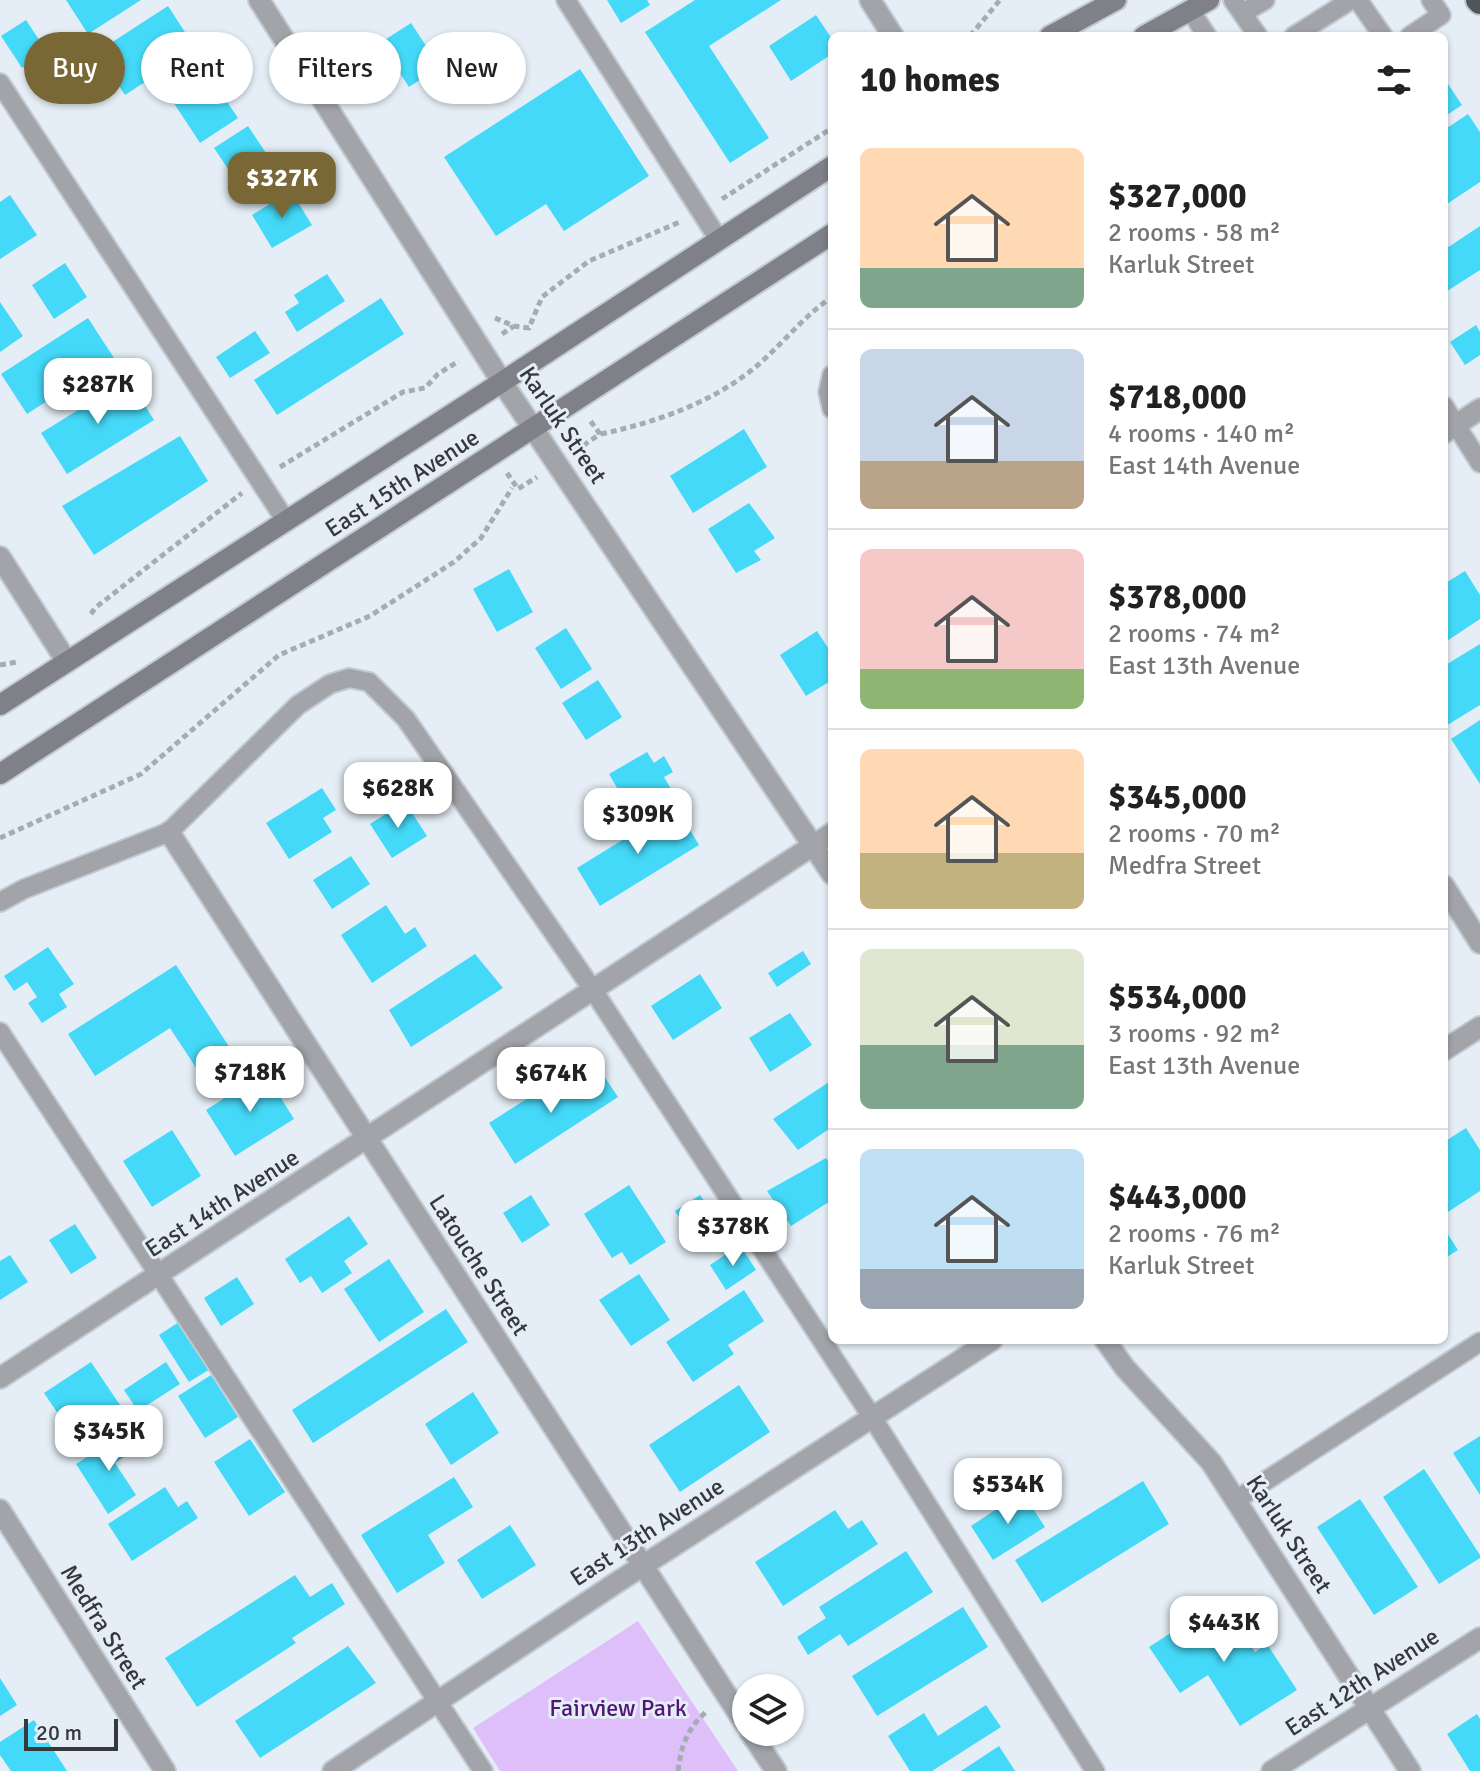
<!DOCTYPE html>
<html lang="en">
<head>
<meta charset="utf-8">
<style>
  :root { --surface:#fff; --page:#f6f6f6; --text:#222; --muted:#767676; --line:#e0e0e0; --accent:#796836 }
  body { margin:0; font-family:Signika,sans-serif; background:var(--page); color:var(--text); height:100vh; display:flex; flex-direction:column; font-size:30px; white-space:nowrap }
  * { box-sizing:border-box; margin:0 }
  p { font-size:26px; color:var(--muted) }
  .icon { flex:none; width:44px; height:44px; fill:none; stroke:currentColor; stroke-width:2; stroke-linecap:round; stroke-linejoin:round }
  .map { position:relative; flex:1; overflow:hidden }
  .drawer { position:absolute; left:828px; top:32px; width:620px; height:1312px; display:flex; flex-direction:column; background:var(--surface); border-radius:12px; box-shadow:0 2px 6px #0004 }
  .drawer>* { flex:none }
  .top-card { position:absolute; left:24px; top:32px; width:684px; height:72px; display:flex; gap:16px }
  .tools { position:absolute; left:732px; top:1674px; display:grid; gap:16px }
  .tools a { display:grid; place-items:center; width:72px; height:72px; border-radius:50%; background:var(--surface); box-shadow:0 2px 6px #0004; font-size:40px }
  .scale { position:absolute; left:24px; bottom:20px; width:94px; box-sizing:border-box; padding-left:8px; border:4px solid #35393c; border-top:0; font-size:22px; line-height:28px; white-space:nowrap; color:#35393c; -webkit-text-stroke:6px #e5eef6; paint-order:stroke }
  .price { position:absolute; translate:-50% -68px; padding:0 18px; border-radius:16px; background:#fff; color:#222; font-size:26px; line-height:52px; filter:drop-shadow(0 2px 4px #0008) }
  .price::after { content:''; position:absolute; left:50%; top:48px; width:24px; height:18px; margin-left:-12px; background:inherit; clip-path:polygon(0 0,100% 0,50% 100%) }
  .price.current { background:var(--accent); color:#fff }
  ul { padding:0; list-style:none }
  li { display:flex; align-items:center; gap:24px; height:200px; padding:0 32px }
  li+li { border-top:2px solid var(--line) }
  li span { display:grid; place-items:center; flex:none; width:224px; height:160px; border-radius:12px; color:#555 }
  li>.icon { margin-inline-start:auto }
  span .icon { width:96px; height:96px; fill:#fffc; stroke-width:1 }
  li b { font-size:34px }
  h2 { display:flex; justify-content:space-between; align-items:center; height:96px; padding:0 32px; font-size:34px }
  .pill { padding:0 28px; border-radius:36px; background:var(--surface); box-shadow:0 2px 6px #0004; font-size:28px; line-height:72px }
  .pill.current { background:var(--accent); color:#fff }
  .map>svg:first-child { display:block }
</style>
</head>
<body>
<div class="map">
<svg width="1480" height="1771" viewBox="0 0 1480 1771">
  <rect width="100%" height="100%" fill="#e5eef6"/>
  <!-- green -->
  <path fill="#debffa" d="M638 1621 738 1771H500L473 1728Z"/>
  <!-- building -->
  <g fill="#44d9f8">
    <path d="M66 0H141L88 34Z"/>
    <path d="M607 0H647L650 5 621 23Z"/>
    <path d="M695 0H781L709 46 769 138 730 163 645 32Z"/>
    <path d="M168 6 196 49 125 95 97 52Z"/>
    <path d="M816 15 832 39V54L791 81 769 46Z"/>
    <path d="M26 20 47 52 22 68 1 36Z"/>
    <path d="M411 23 440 67 409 87 380 43Z"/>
    <path d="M199 60 238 118 200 143 162 85Z"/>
    <path d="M580 69 649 176 564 231 546 204 496 236 444 157Z"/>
    <path d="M1444 78 1462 105 1444 117Z"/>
    <path d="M1468 114 1480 132V182L1444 206V130Z"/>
    <path d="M248 126 270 159 236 181 214 148Z"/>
    <path d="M291 191 312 225 272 248 252 215Z"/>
    <path d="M10 195 37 235 0 259V202Z"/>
    <path d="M1480 226V270L1444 293V250Z"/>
    <path d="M65 263 87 297 54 319 32 285Z"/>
    <path d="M327 274 345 301 297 332 285 312 299 303 294 295Z"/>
    <path d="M381 298 404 334 277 415 254 380Z"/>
    <path d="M0 302 23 336 0 352Z"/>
    <path d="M88 318 114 358 27 414 1 374Z"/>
    <path d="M1476 325 1480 332V355L1465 365 1450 342Z"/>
    <path d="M255 331 270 353 230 378 216 357Z"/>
    <path d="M128 379 154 420 67 474 41 433Z"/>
    <path d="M744 429 767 467 693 513 670 476Z"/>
    <path d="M180 436 208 481 94 555 62 506Z"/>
    <path d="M749 503 775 538 754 551 761 560 736 573 708 529Z"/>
    <path d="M509 569 533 612 497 632 473 589Z"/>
    <path d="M1465 571 1480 595V619L1444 643V584Z"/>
    <path d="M566 628 592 669 561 689 535 648Z"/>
    <path d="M817 631 832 654V680L806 696 780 655Z"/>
    <path d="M1480 644V705L1444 727V666Z"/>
    <path d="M598 680 622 717 586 740 562 703Z"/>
    <path d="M1480 720V784L1451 739Z"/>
    <path d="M647 752 654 763 664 756 673 772 664 777 671 789 631 812 609 774Z"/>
    <path d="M382 780 393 797 366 814 355 798Z"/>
    <path d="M322 788 336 810 323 818 332 832 289 859 266 823Z"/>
    <path d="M405 802 427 836 392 858 370 824Z"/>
    <path d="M676 807 699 845 600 906 577 868Z"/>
    <path d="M351 856 370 884 332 909 313 880Z"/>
    <path d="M386 905 405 934 415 927 427 946 372 983 341 935Z"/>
    <path d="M48 947 74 984 59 994 67 1007 42 1023 28 1003 37 997 27 982 14 991 4 976Z"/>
    <path d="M803 951 811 964 777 987 768 973Z"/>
    <path d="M475 954 503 988 411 1047 389 1010Z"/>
    <path d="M176 965 241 1065 208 1086 170 1028 95 1076 68 1034Z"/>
    <path d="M700 974 722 1008 673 1040 651 1006Z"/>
    <path d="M790 1013 812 1045 770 1072 749 1038Z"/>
    <path d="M598 1067 618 1097 515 1164 489 1123 539 1091 546 1101Z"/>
    <path d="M265 1072 294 1119 235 1156 206 1110Z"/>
    <path d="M832 1080V1127L798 1150 773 1119Z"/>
    <path d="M1466 1128 1480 1150V1191L1448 1212 1444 1206V1142Z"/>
    <path d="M172 1130 201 1176 152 1207 123 1161Z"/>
    <path d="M826 1158 832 1167V1200L791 1226 767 1191Z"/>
    <path d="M629 1185 666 1242 630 1265 622 1252 612 1258 584 1214Z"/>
    <path d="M531 1195 550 1225 522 1243 503 1213Z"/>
    <path d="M700 1195 723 1228 699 1245 675 1211Z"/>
    <path d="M349 1216 368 1244 344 1261 352 1273 322 1293 311 1276 300 1283 285 1259Z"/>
    <path d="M75 1224 97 1258 71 1274 49 1240Z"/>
    <path d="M1444 1228 1458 1250 1444 1259Z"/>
    <path d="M740 1245 756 1270 726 1290 710 1265Z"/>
    <path d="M10 1255 28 1282 0 1300V1261Z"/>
    <path d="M389 1259 424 1312 379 1342 344 1289Z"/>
    <path d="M639 1274 670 1320 631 1346 599 1300Z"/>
    <path d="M237 1277 254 1304 221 1326 204 1298Z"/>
    <path d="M744 1290 764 1321 728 1345 734 1354 693 1382 666 1342Z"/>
    <path d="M446 1309 468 1342 313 1443 292 1410Z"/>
    <path d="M179 1322 210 1369 189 1382 159 1335Z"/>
    <path d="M91 1362 122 1408 76 1440 44 1393Z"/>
    <path d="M166 1362 180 1384 138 1411 124 1390Z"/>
    <path d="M211 1375 238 1417 205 1438 178 1396Z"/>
    <path d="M739 1385 770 1432 680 1492 649 1445Z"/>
    <path d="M473 1392 499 1433 451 1465 425 1424Z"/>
    <path d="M128 1431 139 1447 115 1463 136 1495 108 1514 76 1464Z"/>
    <path d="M1480 1436V1495L1453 1453Z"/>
    <path d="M250 1439 285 1492 249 1516 214 1462Z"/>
    <path d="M1424 1469 1480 1555V1558L1439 1584 1383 1497Z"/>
    <path d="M454 1477 473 1507 428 1535 445 1563 397 1593 361 1535Z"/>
    <path d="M1143 1481 1169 1524 1042 1603 1015 1560Z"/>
    <path d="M165 1487 178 1507 187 1501 198 1518 132 1561 108 1524Z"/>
    <path d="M1022 1492 1045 1527 993 1560 971 1526Z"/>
    <path d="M1360 1499 1418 1587 1374 1615 1317 1527Z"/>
    <path d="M835 1510 848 1529 862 1520 878 1544 783 1606 755 1562Z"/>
    <path d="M510 1525 536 1565 482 1599 457 1560Z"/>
    <path d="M906 1551 933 1592 848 1646 840 1634 808 1655 797 1637 826 1618 819 1607Z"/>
    <path d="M295 1575 310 1597 332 1583 345 1604 292 1638 296 1643 197 1707 165 1658Z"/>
    <path d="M1220 1601 1255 1652 1267 1644 1297 1690 1240 1726 1208 1675 1180 1693 1149 1647Z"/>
    <path d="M963 1607 988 1647 877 1716 852 1676Z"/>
    <path d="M348 1646 376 1683 260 1758 235 1721Z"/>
    <path d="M0 1678 17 1705 0 1716Z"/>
    <path d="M986 1705 1001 1727 932 1771H910L888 1736 924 1713 938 1736Z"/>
    <path d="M1477 1714 1480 1719V1771H1470L1447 1734Z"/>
    <path d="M34 1720 67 1771H11L0 1755V1742Z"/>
    <path d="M999 1746 1015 1771H961Z"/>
  </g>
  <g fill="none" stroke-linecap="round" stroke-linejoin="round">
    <defs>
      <g id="lane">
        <path d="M566 0 719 240"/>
        <path d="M1233 0 1258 36"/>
        <path d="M1358 0 1383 36"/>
        <path d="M1190 10 1207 36"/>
        <path d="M1243 13 1265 0"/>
        <path d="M1294 36 1351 0"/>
        <path d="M1410 36 1441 15 1431 0"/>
        <path d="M0 83 286 521"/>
        <path d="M832 375 828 392 832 409"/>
        <path d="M1444 406 1480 463"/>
        <path d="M0 902 24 889 169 832 298 705 330 684 349 678 369 682 406 719 593 990 872 1417 1095 1771"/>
        <path d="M0 1032 483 1771"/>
        <path d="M1236 1500 1480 1342"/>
      </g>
      <g id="street">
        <path d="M259 0 502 382 832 874"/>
        <path d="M870 0 893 36"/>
        <path d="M1444 433 1480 409"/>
        <path d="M0 557 67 662"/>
        <path d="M169 832 746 1725"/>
        <path d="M1444 886 1480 943"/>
        <path d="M1444 1050 1480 1027"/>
        <path d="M1105 1340 1125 1368 1211 1462 1410 1771"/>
        <path d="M0 1378 832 833"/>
        <path d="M0 1510 165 1771"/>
        <path d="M750 1732 776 1771"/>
        <path d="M333 1771 616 1583 992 1340"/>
        <path d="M1272 1771 1480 1638"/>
      </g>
      <g id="secondary">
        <path d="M1050 36 1116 0"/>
        <path d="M1144 36 1209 0"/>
        <path d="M0 705 502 382 832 166"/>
        <path d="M0 774 832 234"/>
      </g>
      <path id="highway" d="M1478 0 1480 2"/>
    </defs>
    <!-- lane casing -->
    <use href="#lane" stroke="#c2cad1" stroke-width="22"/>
    <!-- street casing -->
    <use href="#street" stroke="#c2cad1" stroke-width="24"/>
    <!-- secondary casing -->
    <use href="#secondary" stroke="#c2cad1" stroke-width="24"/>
    <!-- highway casing -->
    <use href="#highway" stroke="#c2cad1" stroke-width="28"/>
    <!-- path -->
    <g stroke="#a5acb2" stroke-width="5" stroke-dasharray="6 4" stroke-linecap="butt">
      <path d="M970 36 1000 0"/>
      <path d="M722 199 832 128"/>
      <path d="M495 318 514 326 529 328 542 297 589 261 682 221"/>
      <path d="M502 334 514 326"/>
      <path d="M601 434C657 422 715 402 759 364 784 342 804 316 832 297"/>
      <path d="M575 451 600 434 589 419"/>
      <path d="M280 467 403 392 425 388 438 374 459 361"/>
      <path d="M507 473 518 489 537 477"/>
      <path d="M91 614 95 608 242 493"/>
      <path d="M0 665 17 662"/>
      <path d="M0 838 141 774 279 655 370 616 454 562 481 538 512 488"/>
      <path d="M678 1771C681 1746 687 1729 706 1712"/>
    </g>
    <!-- lane -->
    <use href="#lane" stroke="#a3a4a9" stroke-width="18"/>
    <!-- street -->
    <use href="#street" stroke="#a3a4a9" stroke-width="20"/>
    <!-- secondary -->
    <use href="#secondary" stroke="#808188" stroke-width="20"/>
    <!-- highway -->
    <use href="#highway" stroke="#52545d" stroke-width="24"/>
  </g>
  <g text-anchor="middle" stroke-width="6" stroke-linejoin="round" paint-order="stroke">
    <!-- street labels -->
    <g font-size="24" fill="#35393c" stroke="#e5eef6">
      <text transform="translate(563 425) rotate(56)" y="8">Karluk Street</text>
      <text transform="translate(402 483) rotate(-33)" y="8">East 15th Avenue</text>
      <text transform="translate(222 1203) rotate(-33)" y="8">East 14th Avenue</text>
      <text transform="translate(479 1265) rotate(57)" y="8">Latouche Street</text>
      <text transform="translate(647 1532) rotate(-33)" y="8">East 13th Avenue</text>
      <text transform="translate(1289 1534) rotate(57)" y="8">Karluk Street</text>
      <text transform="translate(104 1627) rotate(58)" y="8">Medfra Street</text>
      <text transform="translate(1362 1682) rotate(-33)" y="8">East 12th Avenue</text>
    </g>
    <!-- park labels -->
    <g font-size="24" fill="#541579" stroke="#e5eef6">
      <text x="618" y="1716">Fairview Park</text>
    </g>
  </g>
</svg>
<div class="tools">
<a><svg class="icon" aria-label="layers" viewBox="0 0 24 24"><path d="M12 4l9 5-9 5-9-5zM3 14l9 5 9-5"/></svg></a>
</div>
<div class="scale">20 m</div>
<b class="price current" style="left:282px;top:220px">$327K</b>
<b class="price" style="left:98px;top:426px">$287K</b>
<b class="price" style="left:398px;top:830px">$628K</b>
<b class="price" style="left:638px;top:856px">$309K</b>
<b class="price" style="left:250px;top:1114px">$718K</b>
<b class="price" style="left:551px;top:1115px">$674K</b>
<b class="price" style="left:733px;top:1268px">$378K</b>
<b class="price" style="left:109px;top:1473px">$345K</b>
<b class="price" style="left:1008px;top:1526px">$534K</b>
<b class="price" style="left:1224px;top:1664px">$443K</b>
<div class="top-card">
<a class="pill current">Buy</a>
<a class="pill">Rent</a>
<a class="pill">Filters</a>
<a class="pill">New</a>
</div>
<section class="drawer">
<h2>10 homes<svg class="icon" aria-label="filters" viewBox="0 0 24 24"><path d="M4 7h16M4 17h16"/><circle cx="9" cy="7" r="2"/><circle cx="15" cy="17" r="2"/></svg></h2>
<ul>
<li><span style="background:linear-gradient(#ffd9b3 75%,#7fa58c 0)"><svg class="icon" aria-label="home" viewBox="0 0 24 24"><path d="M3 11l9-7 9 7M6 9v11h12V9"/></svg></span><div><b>$327,000</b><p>2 rooms · 58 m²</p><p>Karluk Street</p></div></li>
<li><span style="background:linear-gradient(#c9d6e8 70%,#b9a48a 0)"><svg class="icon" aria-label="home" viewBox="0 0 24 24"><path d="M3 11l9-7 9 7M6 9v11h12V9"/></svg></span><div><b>$718,000</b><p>4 rooms · 140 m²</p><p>East 14th Avenue</p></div></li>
<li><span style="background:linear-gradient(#f6c9c9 75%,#8fb573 0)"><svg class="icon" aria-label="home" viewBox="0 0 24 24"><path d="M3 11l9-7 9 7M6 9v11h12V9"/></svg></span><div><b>$378,000</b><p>2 rooms · 74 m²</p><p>East 13th Avenue</p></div></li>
<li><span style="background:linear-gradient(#ffd9b3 65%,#c2b280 0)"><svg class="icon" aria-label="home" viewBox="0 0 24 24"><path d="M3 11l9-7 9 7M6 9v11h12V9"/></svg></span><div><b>$345,000</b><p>2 rooms · 70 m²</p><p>Medfra Street</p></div></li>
<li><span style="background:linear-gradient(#dfe7d0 60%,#7fa58c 0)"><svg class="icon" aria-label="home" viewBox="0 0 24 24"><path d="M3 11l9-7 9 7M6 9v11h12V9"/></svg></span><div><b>$534,000</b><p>3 rooms · 92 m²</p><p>East 13th Avenue</p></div></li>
<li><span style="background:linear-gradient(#bfe0f5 75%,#9aa5b1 0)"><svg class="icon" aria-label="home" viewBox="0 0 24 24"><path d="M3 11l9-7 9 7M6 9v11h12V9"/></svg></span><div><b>$443,000</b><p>2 rooms · 76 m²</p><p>Karluk Street</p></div></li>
</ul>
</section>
</div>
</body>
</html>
